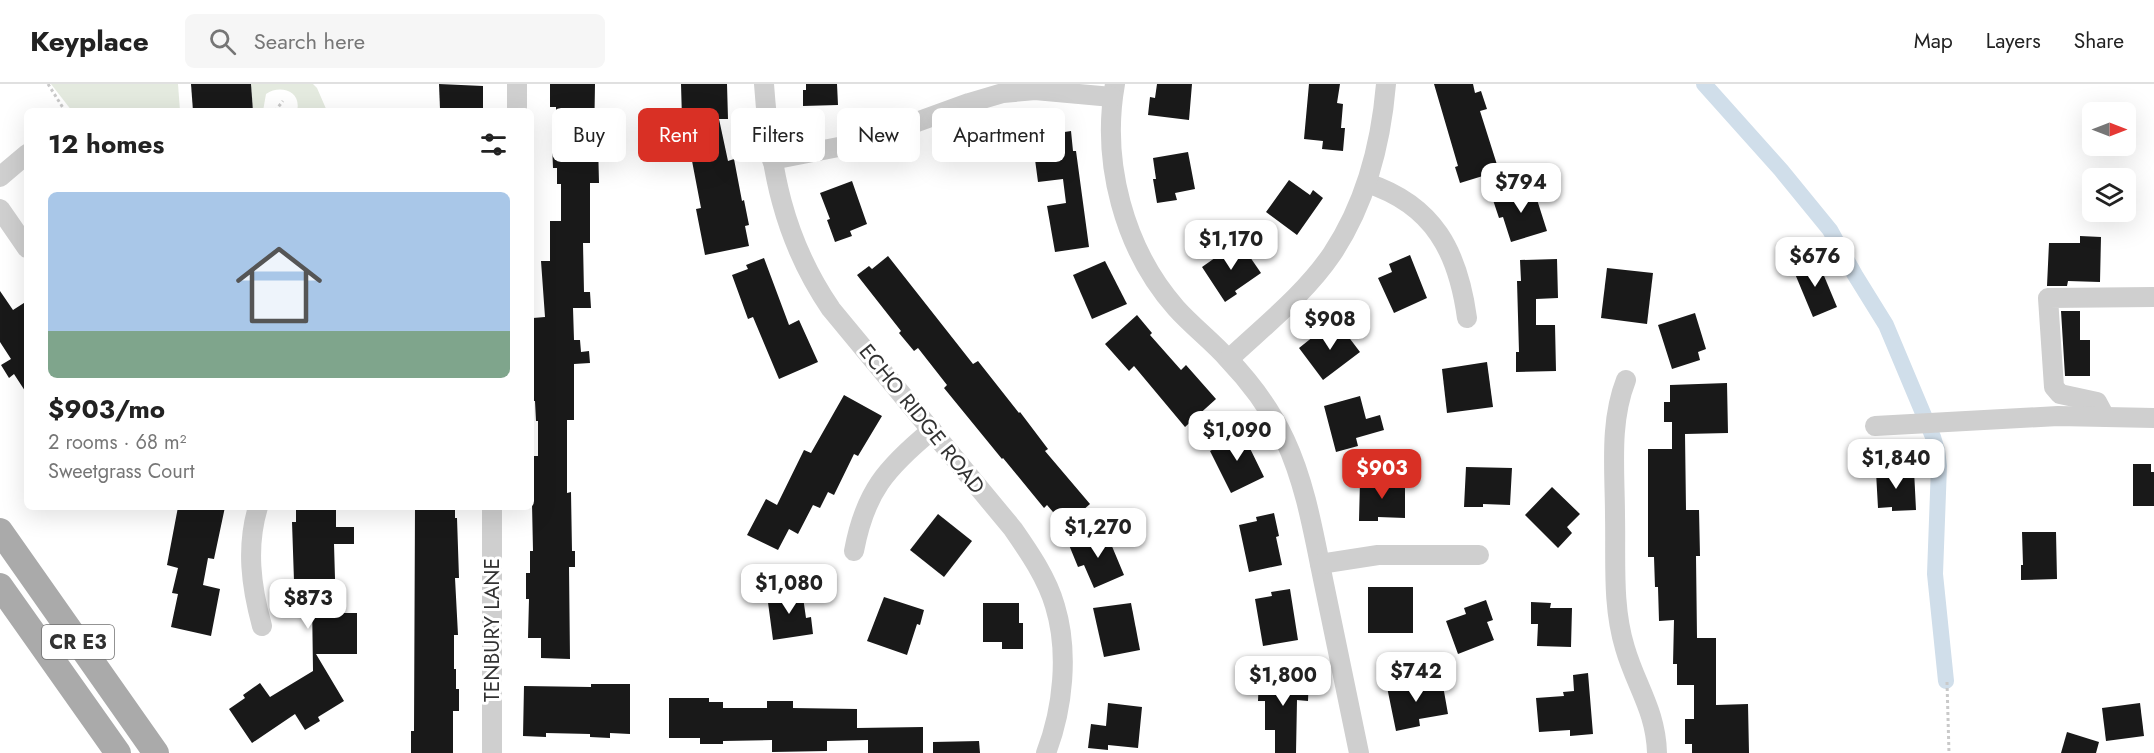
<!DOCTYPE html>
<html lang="en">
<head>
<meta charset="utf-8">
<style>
  :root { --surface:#fff; --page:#f6f6f6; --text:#222; --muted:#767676; --line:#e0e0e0; --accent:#d93025 }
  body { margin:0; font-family:Jost,sans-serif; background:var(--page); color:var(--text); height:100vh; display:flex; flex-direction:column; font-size:22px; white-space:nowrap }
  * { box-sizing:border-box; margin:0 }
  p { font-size:20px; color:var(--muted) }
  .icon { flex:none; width:33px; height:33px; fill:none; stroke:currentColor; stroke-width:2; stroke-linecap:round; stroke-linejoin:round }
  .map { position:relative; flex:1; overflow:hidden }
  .side { position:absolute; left:24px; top:24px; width:510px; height:402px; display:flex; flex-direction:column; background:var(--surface); border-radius:9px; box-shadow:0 6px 24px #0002 }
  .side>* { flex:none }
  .top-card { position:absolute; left:552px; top:24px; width:570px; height:54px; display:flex; gap:12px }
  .needle { width:39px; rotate:90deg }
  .fabs { position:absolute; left:2082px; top:18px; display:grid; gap:12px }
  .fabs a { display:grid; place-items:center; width:54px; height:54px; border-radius:9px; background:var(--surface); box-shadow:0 6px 24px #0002; font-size:30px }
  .price { position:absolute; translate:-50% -51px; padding:0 14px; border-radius:12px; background:#fff; color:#222; font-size:20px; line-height:39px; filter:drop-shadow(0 2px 3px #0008) }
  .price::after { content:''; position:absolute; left:50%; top:36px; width:18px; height:14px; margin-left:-9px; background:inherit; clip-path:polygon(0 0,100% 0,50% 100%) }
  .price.on { background:var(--accent); color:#fff }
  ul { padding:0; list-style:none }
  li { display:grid; align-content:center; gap:12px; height:318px; padding:0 24px }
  li span { display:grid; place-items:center; height:186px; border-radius:9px; color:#555 }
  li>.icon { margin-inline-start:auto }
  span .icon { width:108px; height:108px; fill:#fffc; stroke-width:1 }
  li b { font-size:26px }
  h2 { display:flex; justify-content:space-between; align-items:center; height:72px; padding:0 24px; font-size:26px }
  .pill { padding:0 21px; border-radius:9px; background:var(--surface); box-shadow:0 6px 24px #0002; font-size:21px; line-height:54px }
  .pill.on { background:var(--accent); color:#fff }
  header { display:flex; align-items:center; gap:36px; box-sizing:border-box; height:84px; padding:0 30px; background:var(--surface); border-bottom:2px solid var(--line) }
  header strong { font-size:28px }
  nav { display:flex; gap:33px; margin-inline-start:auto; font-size:21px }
  .search { width:420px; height:54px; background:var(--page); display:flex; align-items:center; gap:15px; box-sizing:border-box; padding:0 21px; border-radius:9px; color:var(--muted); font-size:22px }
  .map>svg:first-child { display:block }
</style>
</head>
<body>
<header>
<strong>Keyplace</strong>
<div class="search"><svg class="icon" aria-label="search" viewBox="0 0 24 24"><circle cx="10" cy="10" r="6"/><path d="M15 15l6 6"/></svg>Search here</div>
<nav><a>Map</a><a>Layers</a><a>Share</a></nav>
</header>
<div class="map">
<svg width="2154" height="669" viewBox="0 0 2154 669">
  <rect width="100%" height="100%" fill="#fff"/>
  <!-- green -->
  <g fill="#e4eadf">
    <path d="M51 0H178L180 27H72Z"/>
    <path d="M251 0H313L317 4 327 27H297C302 7 280 0 266 10L263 27H253Z"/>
  </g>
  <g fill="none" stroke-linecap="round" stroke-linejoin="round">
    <!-- canal -->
    <path stroke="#d0deea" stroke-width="16" d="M1704 0 1781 86 1830 146 1855 191 1886 241 1933 353 1937 366 1939 382 1935 490 1946 597"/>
  </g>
  <!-- building -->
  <g fill="#191919">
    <path d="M191 0H251L253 27H193Z"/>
    <path d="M439 0 483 2V24L440 25Z"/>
    <path d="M550 0H595L594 59H598L599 99H590V159H583L584 208H590L591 224H573L574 256H580L581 268 589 267 590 279 574 280V336H567V409L571 408 572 467H575V483H569L570 575 541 574V554H528L529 515H526V489H530V467H533L531 372H538V337H536L535 317H531V259H534L533 234 545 233 541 177H550V137H561V100H557V84H553L552 60H556V23H550Z"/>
    <path d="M681 0H727L728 35H719L728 77 734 75 742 117 744 116 749 141 745 142 749 162 705 171 696 125 701 124 684 35H682Z"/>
    <path d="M806 0H837L838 21 803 22V6H806Z"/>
    <path d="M1157 0H1192L1189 36 1148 31 1150 13 1155 14Z"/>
    <path d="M1309 0H1340L1337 19 1343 20 1341 44H1345L1343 67 1322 65 1323 57 1304 55Z"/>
    <path d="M1434 0H1473L1475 9 1481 7 1487 25 1480 27 1499 87 1460 99 1455 83 1458 82Z"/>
    <path d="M1071 47 1073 67H1076L1089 163 1055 168 1047 122 1066 119 1063 95 1038 98 1032 53Z"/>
    <path d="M1188 68 1195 105 1175 109 1177 116 1157 119 1153 95H1156L1153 74Z"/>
    <path d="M1289 96 1310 111 1313 106 1323 114 1297 151 1266 128Z"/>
    <path d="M852 97 867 140 850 147 852 152 835 158 827 136 830 135 820 109Z"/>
    <path d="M1533 103 1547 147 1511 158 1503 133 1499 134 1493 116Z"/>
    <path d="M2080 152 2101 153 2100 198 2068 197 2067 202H2047L2049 159H2080Z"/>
    <path d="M1239 157 1261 189 1235 207 1237 210 1225 218 1202 183Z"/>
    <path d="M1410 171 1427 214 1394 229 1378 194 1392 188 1389 180Z"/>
    <path d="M888 172 973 280 978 277 1019 329 1020 328 1048 365 1045 367 1090 420 1065 442 1047 421 1044 424 1003 374 1002 375 944 304 947 301 918 264 914 267 899 249 901 247 857 191 869 182 872 185Z"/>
    <path d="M764 174 789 241 799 236 818 278 779 295 753 233 748 235 732 191 748 185 746 181Z"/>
    <path d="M1557 175 1558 214 1536 215V241H1555L1556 287 1516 288V268H1519L1517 197H1521L1520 176Z"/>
    <path d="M1817 175 1837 223 1813 233 1793 185Z"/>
    <path d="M1105 177 1127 220 1092 235 1073 191Z"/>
    <path d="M1607 184 1653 189 1647 240 1601 234Z"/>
    <path d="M0 207 13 226 27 217V310L14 290 9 294 1 281 11 275 0 258Z"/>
    <path d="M2061 227H2080V256H2090V292H2065Z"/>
    <path d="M1695 229 1706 265 1698 268 1700 276 1672 285 1658 241Z"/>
    <path d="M1137 231 1152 249 1150 251 1181 286 1186 281 1216 315 1185 343 1134 282 1129 287 1105 260Z"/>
    <path d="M1338 239 1360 268 1323 296 1299 264 1314 252 1316 255Z"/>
    <path d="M1487 278 1493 323 1447 329 1442 285Z"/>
    <path d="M1727 299 1728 349 1685 350 1686 426H1699L1700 472H1696L1697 554H1716V621L1748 620 1749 669H1692V660H1685V635H1694V601H1677V580H1673L1674 536 1659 537 1658 503H1655L1654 473H1648V365H1672V338H1664V318H1670V301Z"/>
    <path d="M844 311 882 332 858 372 854 370 834 411 828 408 820 424 813 421 798 450 789 445 778 466 747 451 766 415 777 421 804 366 811 369Z"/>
    <path d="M1360 312 1366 335 1380 331 1384 346 1356 354 1358 362 1336 368 1324 322Z"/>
    <path d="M1241 346 1264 393 1231 409 1210 367 1227 358 1225 354Z"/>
    <path d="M2133 380H2151V388H2154V422H2133Z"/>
    <path d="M1466 383 1512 384 1510 421 1483 420V423H1464Z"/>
    <path d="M1914 386 1916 426 1892 427V423L1878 424 1876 388Z"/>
    <path d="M1360 396 1405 397V434L1378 433V437H1359Z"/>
    <path d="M1552 403 1580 430 1567 443 1572 449 1558 464 1525 431Z"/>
    <path d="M178 423H225L214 475 208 474 203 501 220 505 211 552 171 543 178 510 172 509 178 484 167 481Z"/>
    <path d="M296 423H336V443H354V460H334L336 529H357V570H316L344 617 318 633 320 637 305 646 295 630 252 659 229 625 245 614 243 611 260 599 270 613 313 587 312 517H305V497H294L292 438H296Z"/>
    <path d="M415 423H455V434H457L459 494H455L458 551H454V585H456V605H459V627H453V669H411V647H414Z"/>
    <path d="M1274 429 1279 452 1276 453 1282 481 1249 488 1239 441 1257 437 1256 433Z"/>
    <path d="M938 430 972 457 944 493 910 466Z"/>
    <path d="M1106 448 1124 491 1094 504 1084 481 1078 483 1069 461Z"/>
    <path d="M2022 448H2056L2057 495 2021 496V481H2023Z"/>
    <rect x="1368" y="503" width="45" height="46"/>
    <path d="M1290 505 1298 556 1263 562 1255 515 1272 512 1271 508Z"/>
    <path d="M802 506 806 534 811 533 813 550 773 556 767 511Z"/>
    <path d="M884 513 924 526 920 541 917 540 907 571 867 557Z"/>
    <path d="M1486 516 1493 536 1487 538 1494 556 1458 570 1446 537 1466 530 1464 524Z"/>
    <path d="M1531 518 1551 519 1550 524H1572L1571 563 1537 562 1538 540H1531Z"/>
    <path d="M983 519H1019V539H1023V565H1002V558H983Z"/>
    <path d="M1131 519 1140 566 1104 573 1093 524Z"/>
    <path d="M1588 589 1593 650 1570 652V646L1539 648 1536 614 1564 612 1563 608 1574 607 1573 591Z"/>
    <path d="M1259 591 1309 592 1308 617 1297 616 1296 669H1275V646H1265V617H1258Z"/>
    <path d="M1442 596 1448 630 1419 635 1420 642 1396 647 1387 603 1413 598 1414 602Z"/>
    <path d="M591 600H630V650L610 649V654L590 653V650L546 649V653L523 652 524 602 591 603Z"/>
    <path d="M669 614H709V618H723V624H767V617H793V624L857 625V644L923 643V669H868V656L827 657V667L772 668V656L723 657V660H700V654H669Z"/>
    <path d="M1108 619 1142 623 1138 664 1108 661V666L1088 664 1091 640 1106 642Z"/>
    <path d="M2140 619 2144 652 2106 657 2102 624Z"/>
    <path d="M2067 648 2099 658 2096 669H2061Z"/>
    <path d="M979 657 980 669H933V658Z"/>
  </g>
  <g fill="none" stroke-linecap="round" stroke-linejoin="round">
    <!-- path -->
    <g stroke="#c9c9c9" stroke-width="3" stroke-dasharray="3 3" stroke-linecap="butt">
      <path d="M48 0 65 27"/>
      <path d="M275 27 283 17"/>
      <path d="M1947 598 1949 669"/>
    </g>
    <!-- minor -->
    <g stroke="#cfcfcf" stroke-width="20">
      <path d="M517 0V27"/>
      <path d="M764 0C770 84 783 155 831 225L1013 445C1029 468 1047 494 1055 522 1069 568 1063 625 1046 669"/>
      <path d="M1115 0C1101 78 1124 165 1176 224 1192 242 1212 257 1228 275 1251 299 1271 326 1285 356 1306 401 1314 452 1324 500 1336 556 1347 613 1359 669"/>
      <path d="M772 76 859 59 969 19 1003 9 1035 6 1112 13"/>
      <path d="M0 93 27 70"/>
      <path d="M1367 99C1434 121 1458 168 1467 234"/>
      <path d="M0 125 27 164"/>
      <path d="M1229 275C1264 242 1305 210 1332 170 1366 119 1381 60 1386 0"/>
      <path d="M1626 296C1609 339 1615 387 1615 432 1616 476 1612 522 1625 564 1636 602 1656 627 1657 669"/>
      <path d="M2105 333 2097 318 2060 310 2054 303 2048 214 2154 213"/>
      <path d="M1875 342 2058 332 2154 334"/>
      <path d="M258 423C246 463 251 502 262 542"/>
      <path d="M854 467C865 408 886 384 932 346"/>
      <path d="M1320 480 1378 471H1479"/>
      <path d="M492 669V423"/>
    </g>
    <!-- major -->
    <g stroke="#aaa" stroke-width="26">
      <path d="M0 447 156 669"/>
      <path d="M0 502 118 669"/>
    </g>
  </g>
  <g text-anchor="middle" stroke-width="6" stroke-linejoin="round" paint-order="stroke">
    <!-- shield labels -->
    <rect fill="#fff" stroke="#707070" stroke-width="1.5" x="42" y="541" width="72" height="34" rx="4.5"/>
    <g font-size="20" font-weight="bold" fill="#323232">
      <text x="78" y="565">CR E3</text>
    </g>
    <!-- street labels -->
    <g font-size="21" fill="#323232" stroke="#fff">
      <text transform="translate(922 335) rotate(51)" y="7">ECHO RIDGE ROAD</text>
      <text transform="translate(492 546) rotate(-90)" y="7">TENBURY LANE</text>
    </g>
  </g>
</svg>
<div class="fabs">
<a><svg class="needle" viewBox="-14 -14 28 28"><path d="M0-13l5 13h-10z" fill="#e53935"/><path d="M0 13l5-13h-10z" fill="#767676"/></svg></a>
<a><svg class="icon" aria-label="layers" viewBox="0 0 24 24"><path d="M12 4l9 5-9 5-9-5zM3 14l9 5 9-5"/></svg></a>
</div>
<b class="price" style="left:1521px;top:130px">$794</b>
<b class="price" style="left:1231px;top:187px">$1,170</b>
<b class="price" style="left:1815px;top:204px">$676</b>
<b class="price" style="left:1330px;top:267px">$908</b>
<b class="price" style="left:1237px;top:378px">$1,090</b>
<b class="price" style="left:1896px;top:406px">$1,840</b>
<b class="price on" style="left:1382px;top:416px">$903</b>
<b class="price" style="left:1098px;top:475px">$1,270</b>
<b class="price" style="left:789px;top:531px">$1,080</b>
<b class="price" style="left:308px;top:546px">$873</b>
<b class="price" style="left:1416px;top:619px">$742</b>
<b class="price" style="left:1283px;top:623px">$1,800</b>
<div class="top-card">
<a class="pill">Buy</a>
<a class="pill on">Rent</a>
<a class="pill">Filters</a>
<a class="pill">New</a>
<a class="pill">Apartment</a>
</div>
<section class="side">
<h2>12 homes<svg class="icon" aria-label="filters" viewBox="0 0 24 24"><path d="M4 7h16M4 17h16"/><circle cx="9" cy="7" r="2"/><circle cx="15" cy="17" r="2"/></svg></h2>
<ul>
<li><span style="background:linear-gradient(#a9c7e8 75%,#7fa58c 0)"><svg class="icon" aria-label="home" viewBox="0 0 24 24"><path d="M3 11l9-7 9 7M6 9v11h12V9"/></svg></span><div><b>$903/mo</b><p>2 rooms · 68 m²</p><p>Sweetgrass Court</p></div></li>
</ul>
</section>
</div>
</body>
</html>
